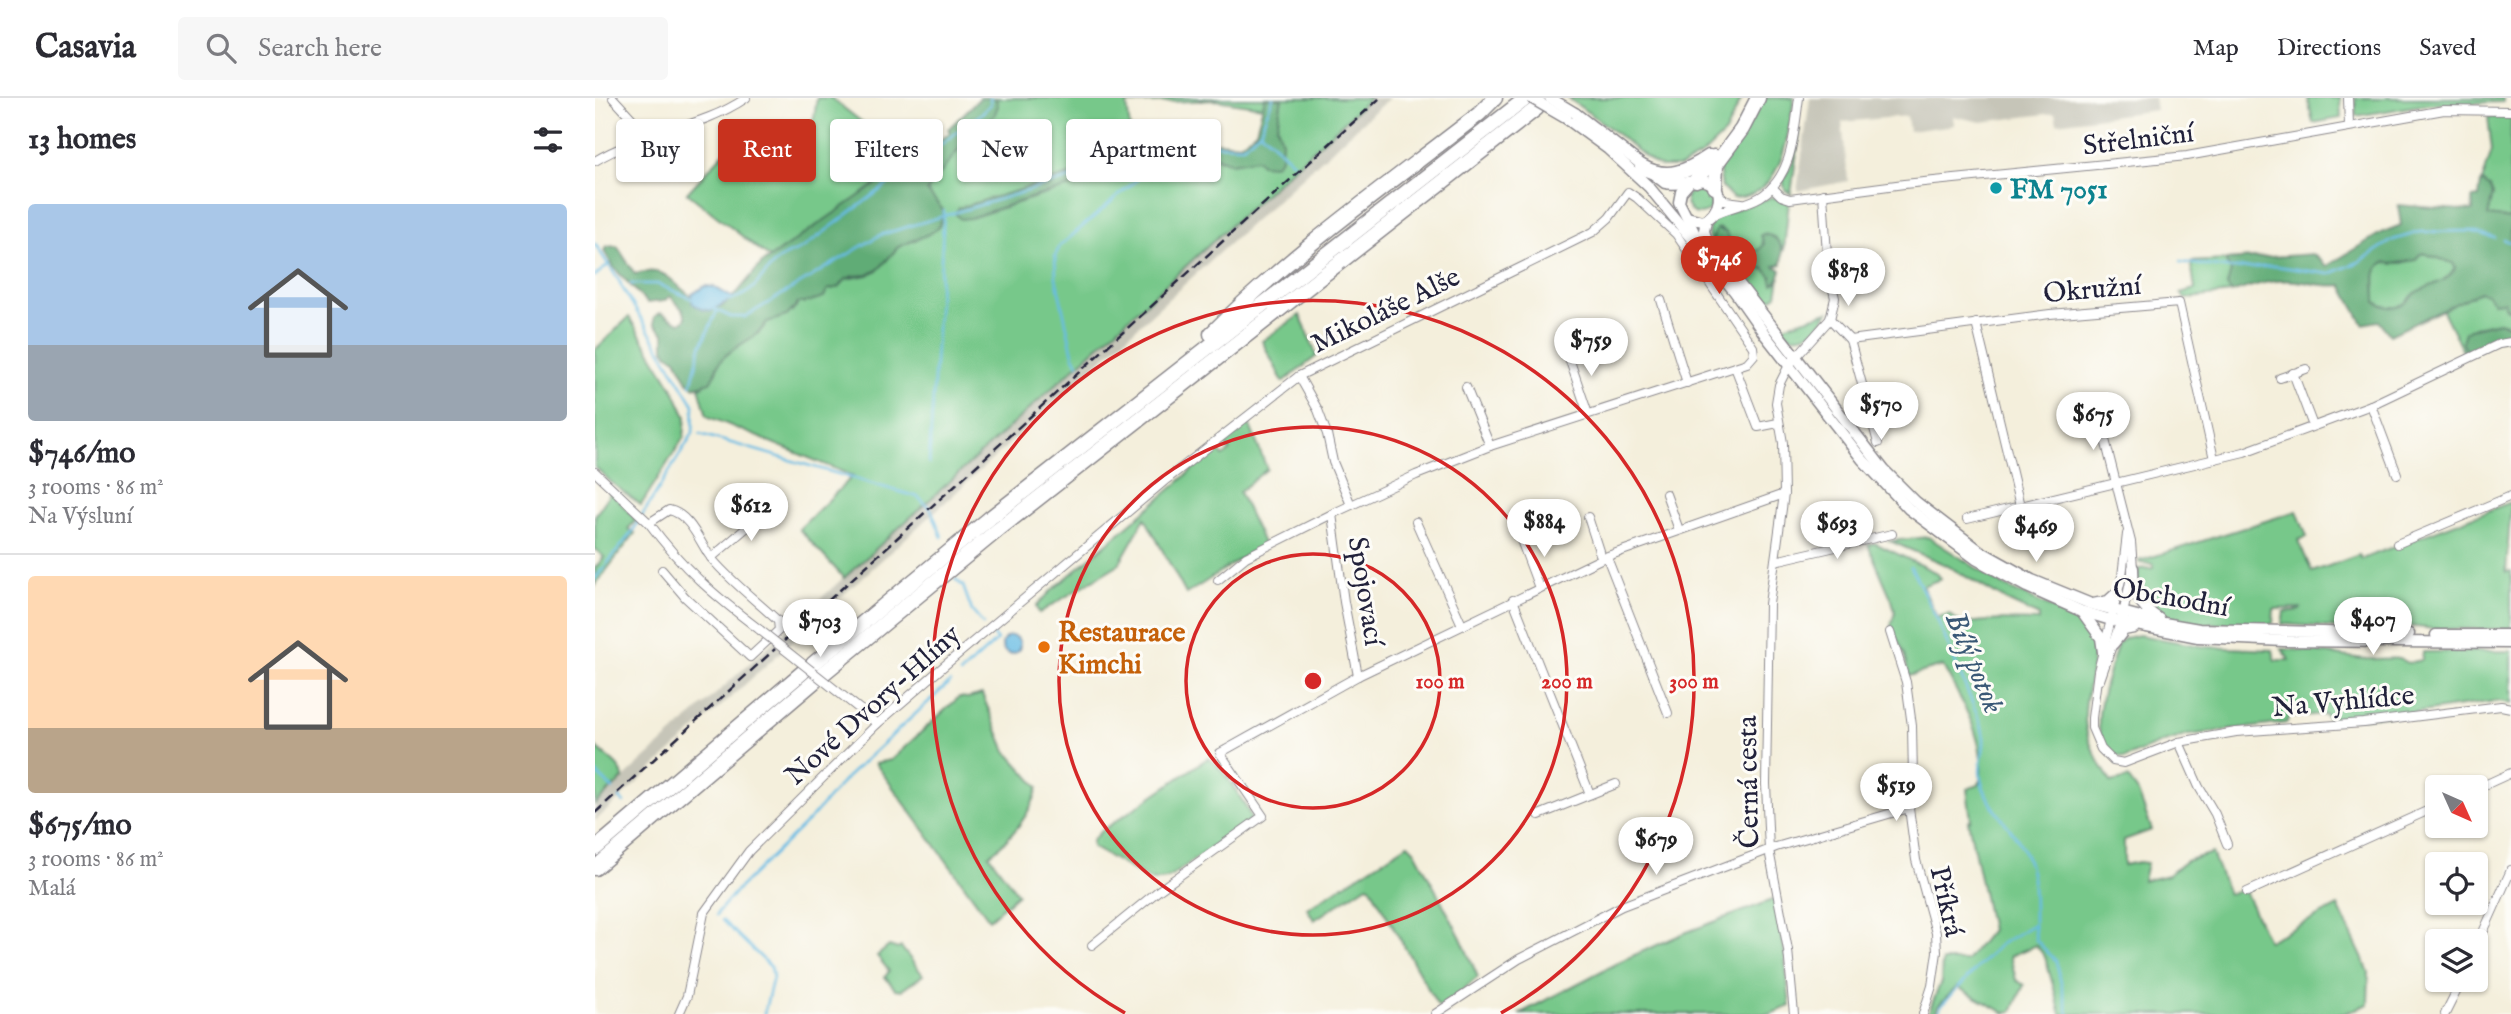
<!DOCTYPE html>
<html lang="en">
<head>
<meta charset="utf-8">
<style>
  :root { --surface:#fff; --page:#f7f7f7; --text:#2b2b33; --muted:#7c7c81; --line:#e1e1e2; --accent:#c8321e }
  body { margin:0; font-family:"IM FELL English",serif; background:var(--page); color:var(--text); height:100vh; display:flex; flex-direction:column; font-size:26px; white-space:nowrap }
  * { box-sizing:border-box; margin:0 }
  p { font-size:23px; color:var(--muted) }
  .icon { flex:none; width:38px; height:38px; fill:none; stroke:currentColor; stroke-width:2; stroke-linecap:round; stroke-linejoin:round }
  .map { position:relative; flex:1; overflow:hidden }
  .panel { display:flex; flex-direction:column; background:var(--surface); width:595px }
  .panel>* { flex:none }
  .hud { position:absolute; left:21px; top:21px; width:665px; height:63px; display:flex; gap:14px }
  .needle { width:46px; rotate:135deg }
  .fabs { position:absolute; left:1830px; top:677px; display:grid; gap:14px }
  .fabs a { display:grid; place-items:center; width:63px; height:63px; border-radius:7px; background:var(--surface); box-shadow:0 2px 5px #0004; font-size:35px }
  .price { position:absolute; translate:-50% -60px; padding:0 16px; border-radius:24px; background:#fff; color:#222; font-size:23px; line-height:46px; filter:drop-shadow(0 2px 4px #0008) }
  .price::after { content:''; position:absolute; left:50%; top:42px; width:21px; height:16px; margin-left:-10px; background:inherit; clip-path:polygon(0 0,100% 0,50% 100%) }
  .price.on { background:var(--accent); color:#fff }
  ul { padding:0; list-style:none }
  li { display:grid; align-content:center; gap:14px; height:371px; padding:0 28px }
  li+li { border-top:2px solid var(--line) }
  li span { display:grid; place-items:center; height:217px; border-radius:7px; color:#555 }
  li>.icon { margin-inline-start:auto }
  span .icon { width:126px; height:126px; fill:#fffc; stroke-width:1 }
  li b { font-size:30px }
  h2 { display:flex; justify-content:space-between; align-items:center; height:84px; padding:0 28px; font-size:30px }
  .tag { padding:0 24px; border-radius:7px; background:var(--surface); box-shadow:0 2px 5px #0004; font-size:24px; line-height:63px }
  .tag.on { background:var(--accent); color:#fff }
  header { display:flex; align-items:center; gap:42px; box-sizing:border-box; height:98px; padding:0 35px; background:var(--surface); border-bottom:2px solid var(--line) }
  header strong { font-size:33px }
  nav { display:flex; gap:38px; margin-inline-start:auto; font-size:24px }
  .search { width:490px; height:63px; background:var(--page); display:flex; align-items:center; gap:18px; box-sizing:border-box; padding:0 24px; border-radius:7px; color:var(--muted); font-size:26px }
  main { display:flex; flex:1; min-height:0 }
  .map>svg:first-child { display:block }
</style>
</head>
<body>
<header>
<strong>Casavia</strong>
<div class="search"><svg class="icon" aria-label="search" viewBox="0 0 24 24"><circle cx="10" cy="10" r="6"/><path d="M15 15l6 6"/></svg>Search here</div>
<nav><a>Map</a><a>Directions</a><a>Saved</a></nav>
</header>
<main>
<section class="panel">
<h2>13 homes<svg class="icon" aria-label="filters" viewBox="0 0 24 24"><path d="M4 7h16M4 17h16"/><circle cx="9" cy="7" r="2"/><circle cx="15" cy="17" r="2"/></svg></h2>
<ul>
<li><span style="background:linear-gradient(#a9c7e8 65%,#9aa5b1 0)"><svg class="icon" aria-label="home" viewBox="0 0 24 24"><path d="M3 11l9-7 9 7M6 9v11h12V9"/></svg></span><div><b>$746/mo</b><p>3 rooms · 86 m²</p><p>Na Výsluní</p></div></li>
<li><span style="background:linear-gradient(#ffd9b3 70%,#b9a48a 0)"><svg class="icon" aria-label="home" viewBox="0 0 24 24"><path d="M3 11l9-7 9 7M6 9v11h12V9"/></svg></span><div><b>$675/mo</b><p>3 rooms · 86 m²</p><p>Malá</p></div></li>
</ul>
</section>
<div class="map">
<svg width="1916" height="916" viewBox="0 0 1916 916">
  <rect width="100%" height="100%" fill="#fdfcf7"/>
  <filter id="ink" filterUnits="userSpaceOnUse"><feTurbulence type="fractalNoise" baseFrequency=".0143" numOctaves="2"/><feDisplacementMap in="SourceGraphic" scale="14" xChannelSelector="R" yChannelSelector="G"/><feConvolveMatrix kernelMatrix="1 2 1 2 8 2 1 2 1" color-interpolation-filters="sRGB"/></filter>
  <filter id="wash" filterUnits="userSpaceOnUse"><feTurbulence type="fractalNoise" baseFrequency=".00686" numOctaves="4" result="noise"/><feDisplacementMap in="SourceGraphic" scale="28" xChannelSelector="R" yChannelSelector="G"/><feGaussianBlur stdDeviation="1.57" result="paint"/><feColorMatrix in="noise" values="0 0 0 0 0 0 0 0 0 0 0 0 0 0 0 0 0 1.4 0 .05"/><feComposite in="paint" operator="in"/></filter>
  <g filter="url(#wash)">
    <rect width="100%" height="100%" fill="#f4efdc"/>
    <!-- industrial -->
    <g fill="#c6c5b8">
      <path d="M775 0H794L0 723V706Z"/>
      <path d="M1215 0H1559L1561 12 1462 25 1460 15 1386 24 1358 18 1359 27 1314 33 1312 18 1247 24 1253 83 1202 93Z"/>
    </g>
    <!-- green -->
    <g fill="#77c88a" stroke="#4c7562" stroke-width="2">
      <path d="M222 0H236L317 63 175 160 92 95 145 37 185 62 219 20Z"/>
      <path d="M401 0H670L669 9 620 2 532 6 538 58 364 110 375 120 574 57 586 55 616 57 625 62 662 61 687 43 682 28 687 0H775L249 480 204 431 258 378 112 318 104 289 108 288 120 277 125 262 155 238 164 235 172 224 198 213 204 205 232 191 244 189 251 181 273 177 284 171 303 149 336 135 332 93 373 39 390 28 403 8Z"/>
      <path d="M973 0H1147L1130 35 1107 57 1085 69H1067L1058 65 1012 28Z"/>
      <path d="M1168 0H1199C1193 37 1188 99 1138 100L1127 90 1124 70Z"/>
      <path d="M1713 0H1745L1746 20 1718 25Z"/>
      <path d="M1760 0H1908V4L1833 6 1761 18Z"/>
      <path d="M1893 19H1916L1915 121 1893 118 1898 96 1890 85 1887 84 1897 52Z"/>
      <path d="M1203 32H1205L1196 96 1190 92 1188 83 1198 63Z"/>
      <circle cx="1104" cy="103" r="13"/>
      <path d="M1176 99 1194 103 1189 152 1182 142 1171 135 1166 137C1169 146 1169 152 1158 155L1138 147C1132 141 1133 132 1123 130L1119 135 1116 145 1113 139C1114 135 1113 131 1115 127 1119 116 1162 105 1176 99Z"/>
      <path d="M1828 155 1858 165 1860 170C1854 184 1837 186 1824 193 1816 197 1812 208 1802 209 1795 210 1785 208 1781 203L1780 174 1783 167 1791 164 1808 165Z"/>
      <path d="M1134 161 1160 172 1168 170 1182 184 1185 179 1182 197 1169 206Z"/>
      <path d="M1630 162 1636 173 1632 188 1636 195 1590 201 1585 195 1600 191 1596 164Z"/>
      <path d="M1885 194 1892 196 1898 204 1910 203 1911 211H1916V228L1904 224 1879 229 1867 244 1873 255 1870 257 1847 211Z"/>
      <path d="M1233 214C1225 229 1214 241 1196 238L1185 229Z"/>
      <path d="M705 217 722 258 688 284 667 243Z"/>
      <path d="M34 219 79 292 91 319 89 339 46 407 18 386 0 369V252Z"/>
      <path d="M654 325 672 371 644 394 669 447C642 461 618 480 591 496L550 420 524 466 444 515 441 509 455 494 584 384 621 349 628 358 635 353 628 344 647 327Z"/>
      <path d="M16 394 41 422 33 431 40 435 0 487V470L9 459 0 451V418Z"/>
      <path d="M1916 404 1911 474 1916 473V531H1840L1813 528 1806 522 1796 524 1795 521H1772L1771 526 1744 530 1687 526 1689 514 1705 512 1706 510 1679 511 1678 526H1600L1570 520 1557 514 1543 491V471L1558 470V466L1545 465 1544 463 1702 413 1712 439 1703 442 1717 474 1764 457 1767 461Z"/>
      <path d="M1333 439 1411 489 1477 519 1498 538C1502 569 1486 600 1491 630 1494 649 1507 668 1516 684L1533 680 1542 692 1557 732 1529 742V767L1544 764 1552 765 1548 783 1573 777 1591 763 1617 755 1633 796 1649 791 1673 843 1743 808 1774 874 1773 906 1748 916H1466L1450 859 1441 847 1415 858 1421 882 1429 887 1417 913 1410 915 1362 889 1343 908 1340 916H1333L1346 884 1347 863H1371L1396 832 1373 723 1376 722 1372 691 1384 687C1395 647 1366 602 1348 568L1314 578 1309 557 1296 527 1300 514 1297 502 1273 447 1280 445 1342 475 1346 481 1327 488 1342 519 1354 516 1368 526C1394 521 1418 522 1444 523V518L1414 504 1351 467 1295 443Z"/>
      <path d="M1544 537 1611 549 1678 552 1680 562H1694L1687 551C1716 552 1742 558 1770 561 1785 562 1801 557 1813 565L1827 562 1828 554 1916 553V605L1901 603 1819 615 1734 623 1730 616 1695 619 1691 625 1594 637 1569 644 1530 660C1481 650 1514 575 1523 546L1530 540Z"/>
      <path d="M387 596 411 653 443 689C437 715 415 742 394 757L423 796 394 821 280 665 296 662 364 599 373 600Z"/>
      <path d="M0 648C10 659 28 667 28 681L0 706Z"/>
      <path d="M613 660C626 667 651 706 656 720L654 723 572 781 557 783 497 749V743L505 734Z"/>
      <path d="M813 746 820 753 866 840 883 879 867 893 846 908H843L775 788 772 787 719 822 712 810Z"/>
      <path d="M1180 801 1189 850 1195 908 1175 916H924L1028 862 1092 834Z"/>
      <path d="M294 848 303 851 306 849 328 877 307 892 300 891 290 879 294 873 282 858Z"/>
    </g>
    <!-- forest -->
    <g fill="#61ac76" stroke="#426758" stroke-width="2" fill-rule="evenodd">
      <path d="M385 0H401L403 8 399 18 390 28 373 39 332 93 349 113 344 129 336 135 303 149 284 171 273 177 258 178 251 181 244 189 232 192 229 199 209 205H203L192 218 172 224C163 240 142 246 128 260 121 267 121 276 115 284L100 289 93 284 81 261 72 256 69 250V236L59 226V219L65 215C73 217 77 223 86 225L91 220 89 213 75 198 69 203 52 205 19 170 9 153 11 149 22 148 40 176C73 167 74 184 99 200 107 205 118 207 126 209L143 194 166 166 355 35 353 31Z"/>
      <path d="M670 0H687L682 28 687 43 686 60 679 67 666 66 662 61 636 65 616 57 586 55 574 57 511 80 441 98 375 120 365 121 360 115 364 110 582 45 599 42 645 46 661 33Z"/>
      <path d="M1886 84 1895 89 1898 96 1893 118 1916 121V211L1909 209V203L1898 204 1892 196 1885 194 1795 237 1784 223 1768 226 1747 187C1732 189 1722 186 1708 184 1683 179 1659 187 1636 195L1632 188 1636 173 1630 162 1718 156 1732 168 1786 135 1806 127 1803 107 1878 113 1877 100 1884 99ZM1828 155 1858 165 1860 170C1854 184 1837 186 1824 193 1816 197 1812 207 1802 209 1795 210 1786 208 1781 204 1782 188 1774 171 1791 164L1797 166 1821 162 1824 157Z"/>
      <path d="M1121 131 1131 134C1137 149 1158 164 1169 146L1166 137 1168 136C1185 137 1189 151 1187 166L1180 168 1186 172 1182 184 1178 186 1176 178 1169 170C1147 175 1131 159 1116 145Z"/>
      <path d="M1904 224 1916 228V238L1900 242 1873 255 1867 244 1870 234 1875 231Z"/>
    </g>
    <!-- water -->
    <g fill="#68bce4" stroke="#456f90" stroke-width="2">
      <path d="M110 188 119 189 138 200 116 213 106 211 97 205V196Z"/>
      <circle cx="416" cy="547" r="9"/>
    </g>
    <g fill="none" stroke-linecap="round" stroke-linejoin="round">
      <!-- stream -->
      <g stroke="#68bce4" stroke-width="2.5">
        <path d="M666 34 699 65"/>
        <path d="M1909 142 1916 144"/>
        <path d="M0 146 26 186"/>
        <path d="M1585 164 1638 171 1681 168 1734 176 1764 164 1798 142 1825 134 1876 133 1900 140"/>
        <path d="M0 178 13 167"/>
        <path d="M36 186H62L98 201"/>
        <path d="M134 202C162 195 163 180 182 163 189 157 200 154 208 150L385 17 396 6 395 0"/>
        <path d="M119 211 136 219H150L285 137 552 57 600 46 648 48 665 33 678 0"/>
        <path d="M483 266 478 256 461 180 460 158 465 148 574 54"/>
        <path d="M96 287 106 248 122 213"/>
        <path d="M105 336 323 399 336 411 347 439"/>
        <path d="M334 366 349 113"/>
        <path d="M1316 469 1343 523 1386 626C1387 631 1389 637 1389 642 1389 660 1381 669 1388 689 1395 708 1410 723 1421 739 1440 766 1439 794 1439 826L1404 847 1346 908 1343 916"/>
        <path d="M0 481 37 434 98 335 99 307 93 297 25 186"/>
        <path d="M360 481 368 488 377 513 388 526"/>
        <path d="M365 576 402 542 395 534"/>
        <path d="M0 674 18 691"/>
        <path d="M25 700 29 705"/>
        <path d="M122 817 123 814 142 792 216 720 252 679 355 584"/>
        <path d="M127 822 176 869 178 879 169 916"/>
        <path d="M1439 827 1441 842 1461 863 1473 916"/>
      </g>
    </g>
  </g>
  <g filter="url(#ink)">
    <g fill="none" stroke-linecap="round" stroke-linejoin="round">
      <defs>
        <g id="street">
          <path d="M18 0 53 38"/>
          <path d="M1753 0 1754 28"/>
          <path d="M0 63C47 34 106 31 151 0"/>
          <path d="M1177 89 1186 98 1195 101 1309 86 1592 58 1849 12 1916 13"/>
          <path d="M1124 97 1131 103 1147 105"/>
          <path d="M1119 117C1134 109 1151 107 1165 99 1198 79 1199 34 1204 0"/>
          <path d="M1066 202 1092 285"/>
          <path d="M1235 221 1255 242 1283 345"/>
          <path d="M1381 225 1425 408"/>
          <path d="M1255 242 1455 216 1584 205 1619 361"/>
          <path d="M972 254 993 316"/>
          <path d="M1140 269 1163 329 1183 325"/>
          <path d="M1698 275 1718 328"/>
          <path d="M704 278 723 312 732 336 738 364 756 407"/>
          <path d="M1685 280 1711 271"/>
          <path d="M871 289 895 348"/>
          <path d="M1776 307 1802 376"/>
          <path d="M1503 314 1536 444 1538 470 1528 516 1505 582"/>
          <path d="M1484 319 1525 310"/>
          <path d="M0 374 54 425 74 412C94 416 104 442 114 457 128 477 164 505 183 523L184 532 155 559 90 499 67 472"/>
          <path d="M1071 396 1084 432"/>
          <path d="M737 416 749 504 763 578"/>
          <path d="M993 419 1005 456 1013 462 1073 615"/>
          <path d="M1372 421 1649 354 1776 307 1904 246 1916 244"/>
          <path d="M821 424 867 527"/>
          <path d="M54 425C88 471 120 498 165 532"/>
          <path d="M1532 436 1527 478 1503 573 1497 620V630L1506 651 1518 663 1529 665 1584 644 1641 634 1769 625 1906 608 1916 610"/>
          <path d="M926 442 944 490"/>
          <path d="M1802 446 1916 398"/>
          <path d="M116 460 177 408"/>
          <path d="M1180 463 1297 436"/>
          <path d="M918 502 995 696"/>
          <path d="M1295 534 1311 584 1317 628 1318 680 1314 710 1321 762 1341 835 1342 854 1337 888 1328 916"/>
          <path d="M267 613 282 626"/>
          <path d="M1584 644 1604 689 1620 716 1632 746"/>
          <path d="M1881 691 1916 675"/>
          <path d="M944 717 1021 686"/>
          <path d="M1652 794 1843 708"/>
          <path d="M497 847 563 793 668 718 625 655 763 578 1010 459 1189 396"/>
          <path d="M1881 850 1916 772"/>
          <path d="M84 916 92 898 109 815 154 753 282 626 349 568 572 381 704 278 998 134 1014 120 1033 94 1042 100 1081 136 1158 249 1159 257 1152 265 895 348 821 377 737 416 651 459 623 482"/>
          <path d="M840 916 924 861 1027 808 1181 749 1314 710"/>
          <path d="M1199 916 1193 852 1174 752 1171 686 1174 506 1189 396 1188 345 1181 305 1184 287 1194 267 1235 221 1240 200 1233 171 1228 96"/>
          <path d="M1850 916 1867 882"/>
        </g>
        <g id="secondary">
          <path d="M980 15 1070 85C1085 89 1096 80 1109 83 1132 88 1126 117 1107 123L1092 119"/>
          <path d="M972 21 1013 51 1054 89 1140 194 1171 238 1267 361 1314 411 1381 461 1432 489 1486 513 1516 522 1603 539 1689 543 1916 545"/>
          <path d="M1093 86 1086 94 1084 104 1104 144"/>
          <path d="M1111 122 1109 133 1113 146 1289 372 1321 404 1385 453 1437 482 1496 506 1569 525 1604 531 1814 536"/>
          <path d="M1538 470C1538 494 1543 507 1564 521"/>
          <path d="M1498 506 1513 503 1523 494"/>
          <path d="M1488 515 1506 540 1508 554"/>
          <path d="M1841 537H1916"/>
          <path d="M1518 546 1529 532 1539 530"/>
        </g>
        <g id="highway">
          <path d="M1047 69C1072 83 1092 74 1114 59"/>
          <path d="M1101 82 1119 59"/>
          <path d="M1120 89 1121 66 1147 31 1163 0"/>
          <path d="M616 236C697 154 793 87 884 16L900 0"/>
          <path d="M218 566 395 420 929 2"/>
          <path d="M229 575 404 431 942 10"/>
          <path d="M0 751 208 574"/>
          <path d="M0 770 220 583"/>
        </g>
      </defs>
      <!-- street casing -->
      <use href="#street" stroke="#8b888c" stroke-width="10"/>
      <!-- secondary casing -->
      <use href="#secondary" stroke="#8b888c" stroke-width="13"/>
      <!-- highway casing -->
      <use href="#highway" stroke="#8b888c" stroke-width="17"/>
      <!-- street -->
      <use href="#street" stroke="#fff" stroke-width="8"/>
      <!-- secondary -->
      <use href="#secondary" stroke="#fff" stroke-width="10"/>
      <!-- highway -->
      <use href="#highway" stroke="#fff" stroke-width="14"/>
      <!-- rail -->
      <g stroke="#22223b" stroke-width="2.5" stroke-dasharray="10 5" stroke-linecap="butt">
        <path d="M189 543 785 0"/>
        <path d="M0 715 180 551"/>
      </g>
      <defs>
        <path id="street-bridge" d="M165 532 267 613"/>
        <g id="secondary-bridge">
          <path d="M936 0 972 21"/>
          <path d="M955 0 980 15"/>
        </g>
      </defs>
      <!-- street-bridge casing -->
      <use href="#street-bridge" stroke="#8b888c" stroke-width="10" stroke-linecap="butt"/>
      <!-- secondary-bridge casing -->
      <use href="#secondary-bridge" stroke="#8b888c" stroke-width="13" stroke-linecap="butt"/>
      <!-- street-bridge -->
      <use href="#street-bridge" stroke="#fff" stroke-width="8"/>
      <!-- secondary-bridge -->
      <use href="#secondary-bridge" stroke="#fff" stroke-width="10"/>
    </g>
  </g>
  <!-- distance rings -->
  <g fill="none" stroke="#d62828" stroke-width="3.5">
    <circle cx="718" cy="583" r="127"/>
    <circle cx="718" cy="583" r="254"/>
    <path d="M530 915A381 381 0 1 1 906 915"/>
  </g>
  <!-- markers -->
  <circle fill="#0f9aa8" stroke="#fdfcf7" stroke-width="2.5" cx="1401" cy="90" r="7"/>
  <circle fill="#e8710a" stroke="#fdfcf7" stroke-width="2.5" cx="449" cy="549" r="7"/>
  <g text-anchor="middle" stroke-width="6" stroke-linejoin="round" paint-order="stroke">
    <!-- street labels -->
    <g font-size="28" fill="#22223b" stroke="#fdfcf7">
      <text transform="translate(1543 40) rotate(-7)" y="10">Střelniční</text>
      <text transform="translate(1497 190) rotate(-5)" y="10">Okružní</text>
      <text transform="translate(790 211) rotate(-26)" y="10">Mikoláše Alše</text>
      <text transform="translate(772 493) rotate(81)" y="10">Spojovací</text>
      <text transform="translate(1576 498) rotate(10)" y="10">Obchodní</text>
      <text transform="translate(1748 602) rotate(-5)" y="10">Na Vyhlídce</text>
      <text transform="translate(277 606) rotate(-42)" y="10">Nové Dvory-Hlíny</text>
      <text transform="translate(1152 684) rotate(-91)" y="10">Černá cesta</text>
      <text transform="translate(1353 803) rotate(77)" y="10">Příkrá</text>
    </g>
    <!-- culture labels -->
    <g font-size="28" font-weight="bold" fill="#0d838f" stroke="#fdfcf7" text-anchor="start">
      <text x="1415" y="100">FM 7051</text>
    </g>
    <!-- food labels -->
    <g font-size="28" font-weight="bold" fill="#c56008" stroke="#fdfcf7" text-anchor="start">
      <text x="463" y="543">Restaurace<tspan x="463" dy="32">Kimchi</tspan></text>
    </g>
    <!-- water labels -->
    <g font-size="30" font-style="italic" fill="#3a5876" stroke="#fdfcf7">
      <text transform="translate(1380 564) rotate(67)" y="10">Bílý potok</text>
    </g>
  </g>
  <circle cx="718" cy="583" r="10" fill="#d62828" stroke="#fdfcf7" stroke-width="3.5"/>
  <g font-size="21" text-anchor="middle" font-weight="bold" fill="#d62828" stroke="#fdfcf7" stroke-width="6" stroke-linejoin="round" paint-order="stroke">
    <text x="845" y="590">100 m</text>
    <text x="972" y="590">200 m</text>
    <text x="1099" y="590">300 m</text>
  </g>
</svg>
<div class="fabs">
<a><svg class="needle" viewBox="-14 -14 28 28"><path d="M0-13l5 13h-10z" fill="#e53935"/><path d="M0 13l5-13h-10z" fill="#7c7c81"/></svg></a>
<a><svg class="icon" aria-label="locate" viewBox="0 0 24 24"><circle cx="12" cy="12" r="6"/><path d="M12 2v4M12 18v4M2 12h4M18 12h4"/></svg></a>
<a><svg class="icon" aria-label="layers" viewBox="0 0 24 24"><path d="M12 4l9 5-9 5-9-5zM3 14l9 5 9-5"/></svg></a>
</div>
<b class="price on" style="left:1124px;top:198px">$746</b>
<b class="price" style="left:1253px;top:210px">$878</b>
<b class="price" style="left:996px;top:280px">$759</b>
<b class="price" style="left:1286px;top:344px">$570</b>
<b class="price" style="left:1498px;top:354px">$675</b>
<b class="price" style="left:156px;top:445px">$612</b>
<b class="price" style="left:949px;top:461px">$884</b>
<b class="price" style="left:1242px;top:463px">$693</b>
<b class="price" style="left:1441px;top:466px">$469</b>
<b class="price" style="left:1778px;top:559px">$407</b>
<b class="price" style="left:225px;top:561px">$703</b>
<b class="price" style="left:1301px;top:725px">$519</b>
<b class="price" style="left:1061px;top:779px">$679</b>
<div class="hud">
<a class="tag">Buy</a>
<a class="tag on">Rent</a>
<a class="tag">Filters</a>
<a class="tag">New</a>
<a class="tag">Apartment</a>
</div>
</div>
</main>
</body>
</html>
